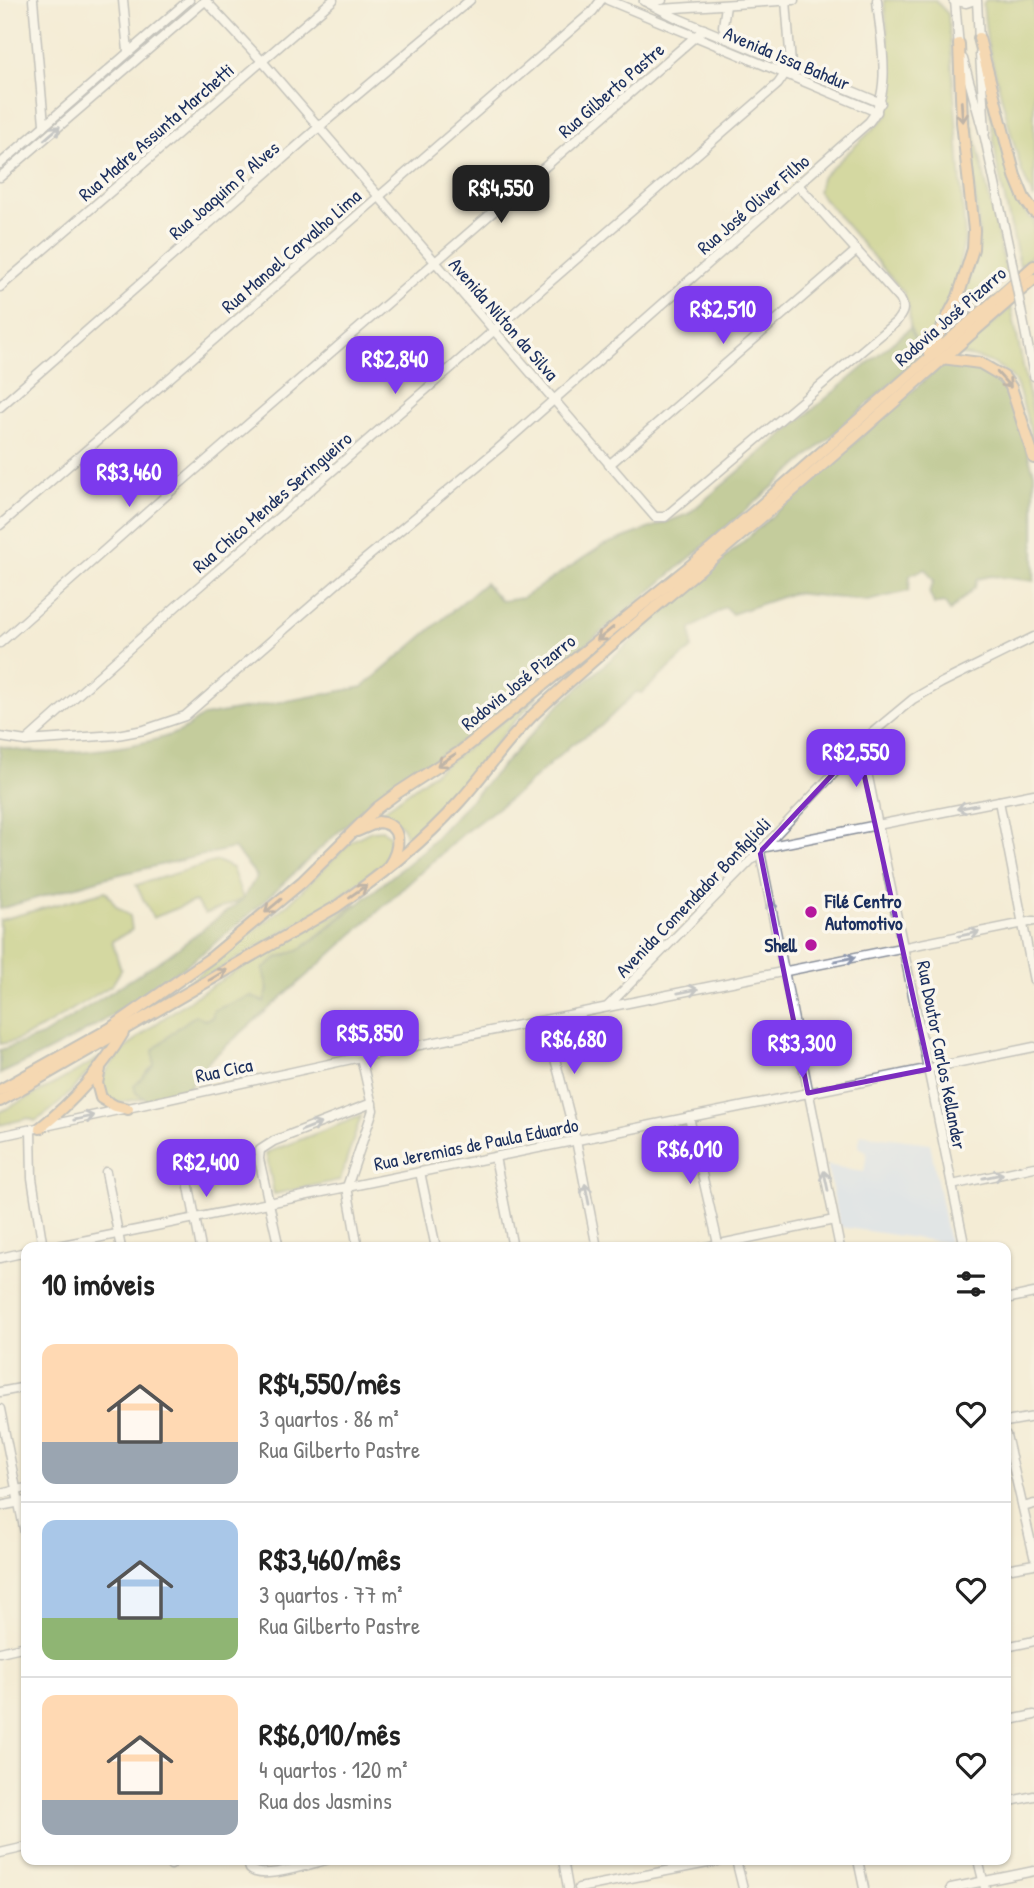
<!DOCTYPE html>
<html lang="pt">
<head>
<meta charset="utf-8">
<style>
  :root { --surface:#fff; --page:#f2f2f2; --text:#222; --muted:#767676; --line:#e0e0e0; --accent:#7c3aed }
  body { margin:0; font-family:"Patrick Hand",sans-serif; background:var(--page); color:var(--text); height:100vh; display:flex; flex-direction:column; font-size:26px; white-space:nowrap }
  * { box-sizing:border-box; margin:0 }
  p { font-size:23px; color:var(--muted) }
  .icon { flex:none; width:38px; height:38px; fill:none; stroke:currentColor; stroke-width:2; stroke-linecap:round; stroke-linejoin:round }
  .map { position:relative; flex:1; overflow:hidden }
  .sheet { position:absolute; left:21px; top:1242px; width:990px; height:623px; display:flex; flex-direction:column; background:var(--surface); border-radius:14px; box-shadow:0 2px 5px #0004 }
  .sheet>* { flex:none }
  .price { position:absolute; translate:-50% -60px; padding:0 16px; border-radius:14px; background:var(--accent); color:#fff; font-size:23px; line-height:46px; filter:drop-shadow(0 2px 4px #0008) }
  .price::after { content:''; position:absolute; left:50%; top:42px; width:21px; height:16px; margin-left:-10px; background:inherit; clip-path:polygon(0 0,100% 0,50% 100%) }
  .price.current { background:#222; color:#fff }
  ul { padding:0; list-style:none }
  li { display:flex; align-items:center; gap:21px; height:175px; padding:0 21px }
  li+li { border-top:2px solid var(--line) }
  li span { display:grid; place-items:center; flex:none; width:196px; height:140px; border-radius:14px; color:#555 }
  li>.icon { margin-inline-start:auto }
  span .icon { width:84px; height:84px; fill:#fffc; stroke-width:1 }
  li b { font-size:30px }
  h2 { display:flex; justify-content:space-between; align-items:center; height:84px; padding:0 21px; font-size:30px }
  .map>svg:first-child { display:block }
</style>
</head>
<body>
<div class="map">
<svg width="1034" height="1888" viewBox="0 0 1034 1888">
  <rect width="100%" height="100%" fill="#fbf7ec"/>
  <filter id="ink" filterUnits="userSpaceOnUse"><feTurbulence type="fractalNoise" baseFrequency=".0143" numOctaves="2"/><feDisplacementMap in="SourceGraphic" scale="14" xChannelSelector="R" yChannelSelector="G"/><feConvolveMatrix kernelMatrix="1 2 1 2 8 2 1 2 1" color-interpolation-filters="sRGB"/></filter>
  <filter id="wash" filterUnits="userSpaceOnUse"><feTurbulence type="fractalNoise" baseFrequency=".00686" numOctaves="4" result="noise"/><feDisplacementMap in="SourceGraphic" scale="28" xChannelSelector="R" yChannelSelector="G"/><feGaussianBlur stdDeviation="1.57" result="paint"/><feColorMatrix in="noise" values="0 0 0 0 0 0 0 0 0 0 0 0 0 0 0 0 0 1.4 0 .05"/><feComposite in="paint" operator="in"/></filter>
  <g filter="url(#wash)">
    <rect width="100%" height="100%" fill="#f4ecd6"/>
    <!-- built -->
    <path fill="#cbdbf9" d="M861 1134 930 1143 949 1243 840 1227 827 1165 864 1172 867 1152 858 1147Z"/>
    <!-- green -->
    <g fill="#adbe62" stroke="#647660" stroke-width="2">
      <path d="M884 0H935L948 14 965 237 955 287 923 355 910 328 909 308 904 293 818 192 821 178 888 115 892 81Z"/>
      <path d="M986 0H1034V199L1022 172 1010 130 987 41 983 4Z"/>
      <path d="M963 82 1007 277 948 329C962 298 976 268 979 234Z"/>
      <path d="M988 95 1018 202 1029 217 1034 220V254L1020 266 997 165Z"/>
      <path d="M1011 307 1034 419V443C1029 429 1021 390 1014 380 1003 364 977 356 960 355Z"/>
      <path d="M539 695 507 730 433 821 405 848C410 827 395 817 376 816Z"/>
      <path d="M382 830 389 834 390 848 383 863 371 873 329 904 164 1002 289 903 353 840 371 831Z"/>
      <path d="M217 861 232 868 243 899 205 914 195 901 153 918 136 885Z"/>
      <path d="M106 891 116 906 130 916 132 930 112 941 121 970 112 985 42 1028 15 1041 0 1044V920Z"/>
      <path d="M357 903 301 949 277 958 263 969 268 990 264 1002 225 1007 215 1010 212 1018 204 1020 135 1086 136 1093 145 1098 116 1103C110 1098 102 1092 103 1082 106 1036 313 927 357 903Z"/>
      <path d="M101 1057C81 1080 62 1106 35 1121L29 1118 0 1125V1112L56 1083Z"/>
      <path d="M361 1116 340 1180 274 1194 266 1153Z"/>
    </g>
    <!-- forest -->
    <g fill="#8aa558" stroke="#526a5b" stroke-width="2">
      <path d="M910 328 923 355C785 478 645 599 500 714 460 745 415 770 375 801 331 835 293 876 252 912 177 978 92 1034 0 1074V1050L42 1036 169 955 243 899 257 876 234 848 108 877 0 909V746C44 760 138 749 181 731 189 727 196 720 203 716L363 687 485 583 501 601 522 598 602 546 688 514Z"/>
      <path d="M944 363C970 364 994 368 1008 390L1034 473V581L991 576 977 579 975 587 950 611 944 602 934 604 929 592 934 581 925 569 910 575 909 591 868 601 793 593 732 614 725 607 691 629 692 648 642 693 636 692 601 726 571 745 519 792 465 832 329 956 210 1060 195 1078 186 1092 149 1101 136 1093 134 1086 154 1065 153 1050 179 1027 196 1015 204 1020 212 1018 214 1010 251 996 264 1002 268 990 263 969 277 958 301 949 320 935 424 850 555 709Z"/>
    </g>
  </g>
  <g filter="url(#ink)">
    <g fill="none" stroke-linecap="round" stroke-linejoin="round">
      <defs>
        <g id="minor">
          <path d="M33 0 44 124"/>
          <path d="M123 0 128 51"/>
          <path d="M205 0 262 61 655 517H665L672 511 896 322C902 314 906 309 900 299L799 186"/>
          <path d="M608 0 877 112"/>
          <path d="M953 0 966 3 975 0"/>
          <path d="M977 0 979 41"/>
          <path d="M644 1 677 18 881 103"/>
          <path d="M644 1 662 0"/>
          <path d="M955 1 959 47"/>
          <path d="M726 6 723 26 727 39"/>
          <path d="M661 9 794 0"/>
          <path d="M980 54 985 132"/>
          <path d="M963 59 985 138 1011 258"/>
          <path d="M0 164 189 0"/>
          <path d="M0 177 206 0"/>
          <path d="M0 287 333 0"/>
          <path d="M1021 310 1034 376"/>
          <path d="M0 407 319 127 470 0"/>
          <path d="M609 465 857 250"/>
          <path d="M0 525 593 11 601 0"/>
          <path d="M0 643 178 485 704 29"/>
          <path d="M0 737 26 741 117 735 144 730 185 716 364 560 498 449 869 122C894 92 880 37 877 0"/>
          <path d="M26 741 180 603 778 84 791 65 786 0"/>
          <path d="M858 747 868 777 965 1248"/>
          <path d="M999 801 1034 981"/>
          <path d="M766 847 1034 794"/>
          <path d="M760 852 840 1248"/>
          <path d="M607 1007 764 847 872 733 913 699 941 683 1034 637"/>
          <path d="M545 1020 576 1140 597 1248"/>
          <path d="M689 1117 719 1248"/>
          <path d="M31 1130 32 1178 43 1248"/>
          <path d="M0 1136 361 1057 1034 921"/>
          <path d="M183 1156 201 1248"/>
          <path d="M495 1157 513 1248"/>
          <path d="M106 1172 121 1248"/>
          <path d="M420 1172 436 1248"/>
          <path d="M952 1185 1034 1167"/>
          <path d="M48 1248 1034 1047"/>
          <path d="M279 1248 259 1159 260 1150 274 1141 372 1103"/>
          <path d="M358 1248 347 1187 373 1110 361 1057"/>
          <path d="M701 1248 834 1220"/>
          <path d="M0 1258 26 1252"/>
          <path d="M1006 1299 1034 1293"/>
          <path d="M0 1392 26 1387"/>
          <path d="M0 1409 26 1538"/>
          <path d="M1006 1422 1034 1417"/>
          <path d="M1006 1435 1034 1556"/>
          <path d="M0 1494 26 1488"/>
          <path d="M0 1506 26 1501"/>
          <path d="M1023 1507 1034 1504"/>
          <path d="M1006 1569 1034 1564"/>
          <path d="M1006 1647 1034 1641"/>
          <path d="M0 1652 26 1646"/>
          <path d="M1006 1721 1034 1715"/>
          <path d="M1006 1802 1034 1796"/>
          <path d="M0 1853 26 1847"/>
          <path d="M170 1860 171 1865"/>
          <path d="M247 1860 250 1869C262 1881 309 1864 326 1860"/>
          <path d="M563 1860 568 1888"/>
          <path d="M736 1860 743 1888"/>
          <path d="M858 1860 864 1888"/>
          <path d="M978 1860 985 1888"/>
          <path d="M579 1888 723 1860"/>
          <path d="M951 1888 1034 1871"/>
        </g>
        <g id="major">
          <path d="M979 38 1015 176 1024 198 1034 212"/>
          <path d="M929 353 958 297 973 249 974 230 962 122 959 44"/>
          <path d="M942 358 980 363 1004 377 1011 387 1034 458"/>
          <path d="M357 831 378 822C404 824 400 849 389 866"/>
          <path d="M100 1069 97 1083 101 1098 115 1106 128 1109"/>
          <path d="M0 1090 111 1028 212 957 302 882 377 808 397 793 460 752 710 550 1034 266"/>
          <path d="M0 1101 336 907C381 875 423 843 460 801 486 772 507 740 535 713 609 644 687 581 763 516 855 439 943 357 1034 279"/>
          <path d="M40 1128C74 1101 101 1070 123 1033"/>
        </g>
      </defs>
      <!-- minor casing -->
      <use href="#minor" stroke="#888e9a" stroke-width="11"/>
      <!-- major casing -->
      <use href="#major" stroke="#888e9a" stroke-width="14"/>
      <!-- minor -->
      <use href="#minor" stroke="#fff" stroke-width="8"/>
      <!-- major -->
      <use href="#major" stroke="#f6be87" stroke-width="10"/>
      <defs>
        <path id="minor-bridge" d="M1011 258 1021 310"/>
      </defs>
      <!-- minor-bridge casing -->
      <use href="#minor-bridge" stroke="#888e9a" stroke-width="11" stroke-linecap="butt"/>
      <!-- minor-bridge -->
      <use href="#minor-bridge" stroke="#fff" stroke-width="8"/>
    </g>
    <!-- one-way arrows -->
    <defs><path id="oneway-shaft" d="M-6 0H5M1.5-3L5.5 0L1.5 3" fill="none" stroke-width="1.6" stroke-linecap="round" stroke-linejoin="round" transform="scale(1.75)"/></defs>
    <g stroke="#7e6f70">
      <use href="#oneway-shaft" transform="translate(962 112) rotate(86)"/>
      <use href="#oneway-shaft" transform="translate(1004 380) rotate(48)"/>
      <use href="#oneway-shaft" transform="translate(605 634) rotate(141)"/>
      <use href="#oneway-shaft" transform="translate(446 760) rotate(147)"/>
      <use href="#oneway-shaft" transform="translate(358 891) rotate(-35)"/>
      <use href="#oneway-shaft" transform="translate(273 906) rotate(140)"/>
      <use href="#oneway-shaft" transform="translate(218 975) rotate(-31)"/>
    </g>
    <g stroke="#8d97ae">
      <use href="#oneway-shaft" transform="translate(52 133) rotate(-41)"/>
      <use href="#oneway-shaft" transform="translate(967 807) rotate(169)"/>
      <use href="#oneway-shaft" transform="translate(772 910) rotate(-102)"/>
      <use href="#oneway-shaft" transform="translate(969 934) rotate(-11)"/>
      <use href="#oneway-shaft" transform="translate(845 959) rotate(-11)"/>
      <use href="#oneway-shaft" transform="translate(688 991) rotate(-11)"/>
      <use href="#oneway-shaft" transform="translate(84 1118) rotate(-12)"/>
      <use href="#oneway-shaft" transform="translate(311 1127) rotate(-21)"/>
      <use href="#oneway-shaft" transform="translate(993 1176) rotate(-12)"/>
      <use href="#oneway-shaft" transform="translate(826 1181) rotate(-102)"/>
      <use href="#oneway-shaft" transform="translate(587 1194) rotate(-101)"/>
    </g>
  </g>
  <!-- marked area -->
  <path d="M0 0H1034V1888H0ZM858 747 929 1069 808 1093 760 852Z" fill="#f4ecd6" fill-opacity=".55" fill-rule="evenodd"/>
  <path fill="none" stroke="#7b2cbf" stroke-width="5" stroke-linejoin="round" d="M858 747 929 1069 808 1093 760 852Z"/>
  <!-- markers -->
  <g fill="#b5179e" stroke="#fbf7ec" stroke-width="2.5">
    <circle cx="811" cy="912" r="7"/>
    <circle cx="811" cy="945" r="7"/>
  </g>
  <g text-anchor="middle" stroke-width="7" stroke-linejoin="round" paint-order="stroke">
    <!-- street labels -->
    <g font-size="19" fill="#1b2f5e" stroke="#fbf7ec">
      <text transform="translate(787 58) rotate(23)" y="7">Avenida Issa Bahdur</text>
      <text transform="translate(611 90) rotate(-41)" y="7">Rua Gilberto Pastre</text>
      <text transform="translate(156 132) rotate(-41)" y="7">Rua Madre Assunta Marchetti</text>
      <text transform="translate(224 190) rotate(-41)" y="7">Rua Joaquim P Alves</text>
      <text transform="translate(753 204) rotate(-41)" y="7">Rua José Oliver Filho</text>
      <text transform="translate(291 251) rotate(-41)" y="7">Rua Manoel Carvalho Lima</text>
      <text transform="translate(950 316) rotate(-41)" y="7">Rodovia José Pizarro</text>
      <text transform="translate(504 319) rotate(49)" y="7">Avenida Nilton da Silva</text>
      <text transform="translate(272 502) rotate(-41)" y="7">Rua Chico Mendes Seringueiro</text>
      <text transform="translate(518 682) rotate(-39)" y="7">Rodovia José Pizarro</text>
      <text transform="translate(693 897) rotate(-46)" y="7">Avenida Comendador Bonfiglioli</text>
      <text transform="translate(942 1055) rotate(79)" y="7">Rua Doutor Carlos Kellander</text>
      <text transform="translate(224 1070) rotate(-12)" y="7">Rua Cica</text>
      <text transform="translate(476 1144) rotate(-11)" y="7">Rua Jeremias de Paula Eduardo</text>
    </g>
    <!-- poi labels -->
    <g font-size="19" font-weight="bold" fill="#1b2f5e" stroke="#fbf7ec" text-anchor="start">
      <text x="825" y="908">Filé Centro<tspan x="825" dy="22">Automotivo</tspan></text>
      <text x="797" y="952" text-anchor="end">Shell</text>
    </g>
  </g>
</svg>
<b class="price current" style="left:501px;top:225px">R$4,550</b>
<b class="price" style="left:723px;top:346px">R$2,510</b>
<b class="price" style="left:395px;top:396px">R$2,840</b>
<b class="price" style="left:129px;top:509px">R$3,460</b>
<b class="price" style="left:856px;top:789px">R$2,550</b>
<b class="price" style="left:370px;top:1070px">R$5,850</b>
<b class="price" style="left:574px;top:1076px">R$6,680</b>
<b class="price" style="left:802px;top:1080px">R$3,300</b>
<b class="price" style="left:690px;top:1186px">R$6,010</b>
<b class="price" style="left:206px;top:1199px">R$2,400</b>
<section class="sheet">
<h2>10 imóveis<svg class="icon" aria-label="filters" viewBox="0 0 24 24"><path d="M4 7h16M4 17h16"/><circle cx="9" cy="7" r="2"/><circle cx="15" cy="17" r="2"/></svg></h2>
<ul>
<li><span style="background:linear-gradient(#ffd9b3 70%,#9aa5b1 0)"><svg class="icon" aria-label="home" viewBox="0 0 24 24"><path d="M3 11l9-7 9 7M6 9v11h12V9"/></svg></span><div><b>R$4,550/mês</b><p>3 quartos · 86 m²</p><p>Rua Gilberto Pastre</p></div><svg class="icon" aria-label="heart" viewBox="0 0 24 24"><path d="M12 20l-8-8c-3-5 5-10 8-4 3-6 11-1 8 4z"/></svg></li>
<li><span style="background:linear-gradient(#a9c7e8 70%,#8fb573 0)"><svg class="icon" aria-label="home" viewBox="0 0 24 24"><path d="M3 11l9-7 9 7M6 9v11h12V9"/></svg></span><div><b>R$3,460/mês</b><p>3 quartos · 77 m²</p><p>Rua Gilberto Pastre</p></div><svg class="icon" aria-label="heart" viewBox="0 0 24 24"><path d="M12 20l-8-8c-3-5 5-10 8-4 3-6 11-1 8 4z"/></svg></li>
<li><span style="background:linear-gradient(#ffd9b3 75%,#9aa5b1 0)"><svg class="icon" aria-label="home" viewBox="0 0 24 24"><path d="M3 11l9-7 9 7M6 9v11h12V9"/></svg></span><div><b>R$6,010/mês</b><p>4 quartos · 120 m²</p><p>Rua dos Jasmins</p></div><svg class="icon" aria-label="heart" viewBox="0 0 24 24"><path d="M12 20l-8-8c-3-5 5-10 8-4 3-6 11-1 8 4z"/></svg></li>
</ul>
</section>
</div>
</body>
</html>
